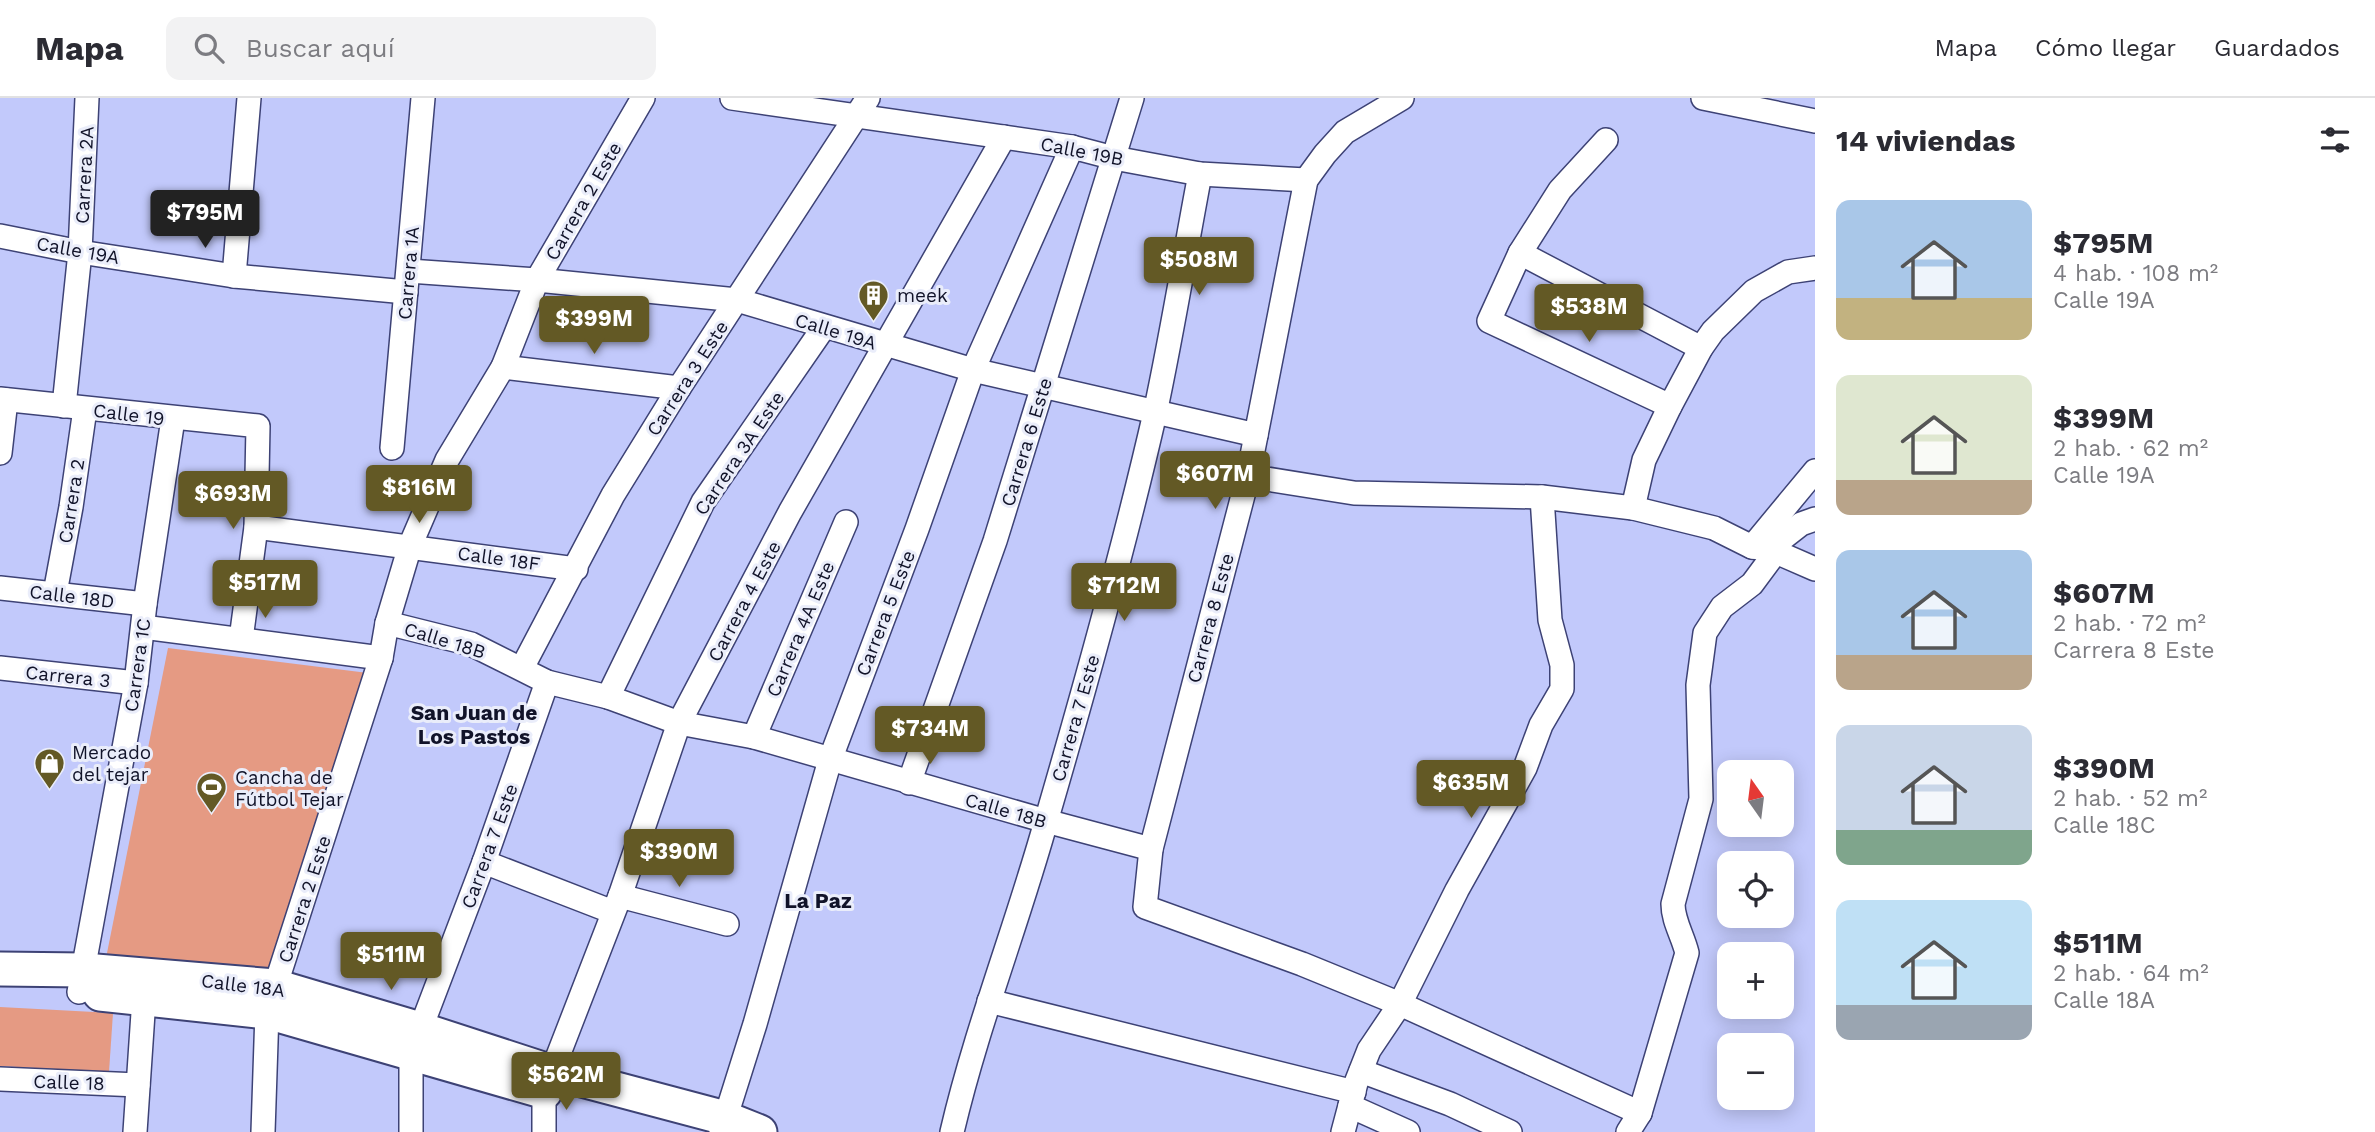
<!DOCTYPE html>
<html lang="es">
<head>
<meta charset="utf-8">
<style>
  :root { --surface:#fff; --page:#f2f2f3; --text:#2b2b33; --muted:#7c7c81; --line:#e1e1e2; --accent:#635925 }
  body { margin:0; font-family:"Work Sans",sans-serif; background:var(--page); color:var(--text); height:100vh; display:flex; flex-direction:column; font-size:26px; white-space:nowrap }
  * { box-sizing:border-box; margin:0 }
  p { font-size:23px; color:var(--muted) }
  .icon { flex:none; width:38px; height:38px; fill:none; stroke:currentColor; stroke-width:2; stroke-linecap:round; stroke-linejoin:round }
  .map { position:relative; flex:1; overflow:hidden }
  .panel { display:flex; flex-direction:column; background:var(--surface); width:560px }
  .panel>* { flex:none }
  .needle { width:46px; rotate:346deg }
  .buttons { position:absolute; left:1717px; top:662px; display:grid; gap:14px }
  .buttons a { display:grid; place-items:center; width:77px; height:77px; border-radius:14px; background:var(--surface); box-shadow:0 4px 18px #0003; font-size:35px }
  .price { position:absolute; translate:-50% -60px; padding:0 16px; border-radius:7px; background:var(--accent); color:#fff; font-size:23px; line-height:46px; filter:drop-shadow(0 2px 4px #0008) }
  .price::after { content:''; position:absolute; left:50%; top:42px; width:21px; height:16px; margin-left:-10px; background:inherit; clip-path:polygon(0 0,100% 0,50% 100%) }
  .price.on { background:#222; color:#fff }
  ul { padding:0; list-style:none }
  li { display:flex; align-items:center; gap:21px; height:175px; padding:0 21px }
  li span { display:grid; place-items:center; flex:none; width:196px; height:140px; border-radius:14px; color:#555 }
  li>.icon { margin-inline-start:auto }
  span .icon { width:84px; height:84px; fill:#fffc; stroke-width:1 }
  li b { font-size:30px }
  h2 { display:flex; justify-content:space-between; align-items:center; height:84px; padding:0 21px; font-size:30px }
  header { display:flex; align-items:center; gap:42px; box-sizing:border-box; height:98px; padding:0 35px; background:var(--surface); border-bottom:2px solid var(--line) }
  header strong { font-size:33px }
  nav { display:flex; gap:38px; margin-inline-start:auto; font-size:24px }
  .search { width:490px; height:63px; background:var(--page); display:flex; align-items:center; gap:18px; box-sizing:border-box; padding:0 24px; border-radius:14px; color:var(--muted); font-size:26px }
  main { display:flex; flex:1; min-height:0 }
  .map>svg:first-child { display:block }
</style>
</head>
<body>
<header>
<strong>Mapa</strong>
<div class="search"><svg class="icon" aria-label="search" viewBox="0 0 24 24"><circle cx="10" cy="10" r="6"/><path d="M15 15l6 6"/></svg>Buscar aquí</div>
<nav><a>Mapa</a><a>Cómo llegar</a><a>Guardados</a></nav>
</header>
<main>
<div class="map">
<svg width="1815" height="1034" viewBox="0 0 1815 1034">
  <rect width="100%" height="100%" fill="#c2c9fb"/>
  <!-- green -->
  <g fill="#e59a83">
    <path d="M168 550 368 575 301 782 267 874 105 865Z"/>
    <path d="M0 909 113 915 109 974 0 968Z"/>
  </g>
  <g fill="none" stroke-linecap="round" stroke-linejoin="round">
    <defs>
      <g id="minor">
        <path d="M732 0 1072 49 1114 60 1200 76 1306 82"/>
        <path d="M1703 0 1815 23"/>
        <path d="M1606 42 1560 92 1520 155 1489 223 1670 308"/>
        <path d="M0 138 80 154 234 178 406 194"/>
        <path d="M1520 155 1701 250"/>
        <path d="M409 173 537 182 737 202 973 272 1256 337"/>
        <path d="M234 178 249 0"/>
        <path d="M503 269 679 290"/>
        <path d="M0 301 258 328 256 429 241 541"/>
        <path d="M64 308 80 154 87 0"/>
        <path d="M392 350 423 0"/>
        <path d="M0 355 6 302"/>
        <path d="M1248 378 1354 395 1542 399 1633 410 1714 430 1752 449 1769 451 1815 471"/>
        <path d="M1633 410 1644 362 1670 308 1701 250 1713 233 1754 193 1788 174 1815 170"/>
        <path d="M256 429 576 471"/>
        <path d="M1752 449 1815 373"/>
        <path d="M1769 451 1801 426 1815 421"/>
        <path d="M0 490 145 506"/>
        <path d="M55 495 71 409 85 311"/>
        <path d="M387 525 471 546 547 584 608 599 679 625 754 639 1046 723 1151 751 1145 809 1302 866 1400 906 1640 1015"/>
        <path d="M143 529 381 560"/>
        <path d="M0 570 136 585"/>
        <path d="M522 570 613 397 679 290 868 0"/>
        <path d="M608 599 703 404 824 229"/>
        <path d="M754 639 846 424"/>
        <path d="M909 685 995 443 1132 0"/>
        <path d="M1151 751 1248 378 1306 82 1325 56 1345 34 1402 0"/>
        <path d="M484 764 613 814"/>
        <path d="M620 798 727 826"/>
        <path d="M79 894 136 585 145 506 173 321"/>
        <path d="M989 903 1354 994"/>
        <path d="M1361 973 1450 1006 1510 1034"/>
        <path d="M0 981 138 987"/>
        <path d="M1350 1008 1408 1034"/>
        <path d="M135 1034 144 900"/>
        <path d="M263 1034 267 914 381 560 387 525 410 448 447 362 503 269 537 182 643 0"/>
        <path d="M411 1034V956L484 764 547 584"/>
        <path d="M544 1034V994L620 798 679 625 790 414 1004 39"/>
        <path d="M721 1034 755 926 830 662 917 431 973 272 1072 49"/>
        <path d="M952 1034C977 927 1018 825 1047 720 1086 586 1124 451 1155 315 1172 236 1185 155 1200 76"/>
        <path d="M1343 1034 1356 985 1369 952 1400 906 1457 792 1525 670 1541 627 1562 591V567L1550 522 1542 399"/>
        <path d="M1628 1034 1640 1015 1687 855C1683 838 1673 823 1673 806L1701 701 1698 587 1705 535 1722 509 1752 486 1775 455"/>
      </g>
      <g id="secondary">
        <path d="M0 871 84 872 275 888 420 931 552 974 725 1020 760 1034"/>
        <path d="M100 896 267 914 545 994"/>
      </g>
    </defs>
    <!-- minor casing -->
    <use href="#minor" stroke="#3d4275" stroke-width="26"/>
    <!-- secondary casing -->
    <use href="#secondary" stroke="#3d4275" stroke-width="37"/>
    <!-- minor -->
    <use href="#minor" stroke="#fff" stroke-width="23"/>
    <!-- secondary -->
    <use href="#secondary" stroke="#fff" stroke-width="33"/>
  </g>
  <!-- icons -->
  <defs>
    <symbol id="building-pin" viewBox="-11 -11 22 30"><path d="M0 17L-7.5 6A9.5 9.5 0 1 1 7.5 6Z" fill="#635925" stroke="#eaedfa"/><path d="M-4-6H4V6H1V3H-1V6H-4ZM-2.5-4.3h1.7v1.8h-1.7ZM.8-4.3h1.7v1.8H.8ZM-2.5-1h1.7V.8h-1.7ZM.8-1h1.7V.8H.8Z" fill="#fff"/></symbol>
    <symbol id="shop-pin" viewBox="-11 -11 22 30"><path d="M0 17L-7.5 6A9.5 9.5 0 1 1 7.5 6Z" fill="#635925" stroke="#eaedfa"/><path d="M-5-2.5h2.3a2.7 3.5 0 0 1 5.4 0H5L5.5 6h-11ZM-1.5-2.5h3a1.5 2.3 0 0 0-3 0Z" fill="#fff"/></symbol>
    <symbol id="stadium-pin" viewBox="-11 -11 22 30"><path d="M0 17L-7.5 6A9.5 9.5 0 1 1 7.5 6Z" fill="#635925" stroke="#eaedfa"/><path d="M0-5a6.5 5 0 1 0 0 10a6.5 5 0 1 0 0-10ZM-3.5-1.8h7v3.6h-7Z" fill="#fff"/></symbol>
  </defs>
  <g fill-rule="evenodd">
    <use href="#building-pin" x="856" y="180" width="35" height="47"/>
    <use href="#shop-pin" x="32" y="648" width="35" height="47"/>
    <use href="#stadium-pin" x="194" y="672" width="35" height="47"/>
  </g>
  <g text-anchor="middle" stroke-width="6" stroke-linejoin="round" paint-order="stroke">
    <!-- street labels -->
    <g font-size="19" fill="#111329" stroke="#eaedfa">
      <text transform="translate(1082 53) rotate(11)" y="7">Calle 19B</text>
      <text transform="translate(84 77) rotate(-87)" y="7">Carrera 2A</text>
      <text transform="translate(583 103) rotate(-60)" y="7">Carrera 2 Este</text>
      <text transform="translate(78 152) rotate(10)" y="7">Calle 19A</text>
      <text transform="translate(408 175) rotate(-85)" y="7">Carrera 1A</text>
      <text transform="translate(836 233) rotate(17)" y="7">Calle 19A</text>
      <text transform="translate(687 280) rotate(-57)" y="7">Carrera 3 Este</text>
      <text transform="translate(129 316) rotate(7)" y="7">Calle 19</text>
      <text transform="translate(1026 344) rotate(-73)" y="7">Carrera 6 Este</text>
      <text transform="translate(739 355) rotate(-56)" y="7">Carrera 3A Este</text>
      <text transform="translate(71 403) rotate(-81)" y="7">Carrera 2</text>
      <text transform="translate(499 460) rotate(8)" y="7">Calle 18F</text>
      <text transform="translate(72 498) rotate(7)" y="7">Calle 18D</text>
      <text transform="translate(744 503) rotate(-62)" y="7">Carrera 4 Este</text>
      <text transform="translate(885 515) rotate(-69)" y="7">Carrera 5 Este</text>
      <text transform="translate(1210 520) rotate(-75)" y="7">Carrera 8 Este</text>
      <text transform="translate(800 531) rotate(-67)" y="7">Carrera 4A Este</text>
      <text transform="translate(445 542) rotate(17)" y="7">Calle 18B</text>
      <text transform="translate(137 567) rotate(-82)" y="7">Carrera 1C</text>
      <text transform="translate(68 578) rotate(6)" y="7">Carrera 3</text>
      <text transform="translate(1075 620) rotate(-74)" y="7">Carrera 7 Este</text>
      <text transform="translate(1006 712) rotate(16)" y="7">Calle 18B</text>
      <text transform="translate(489 748) rotate(-70)" y="7">Carrera 7 Este</text>
      <text transform="translate(304 801) rotate(-72)" y="7">Carrera 2 Este</text>
      <text transform="translate(243 887) rotate(7)" y="7">Calle 18A</text>
      <text transform="translate(69 984) rotate(2)" y="7">Calle 18</text>
    </g>
    <!-- poi labels -->
    <g font-size="19" fill="#111329" stroke="#eaedfa" text-anchor="start">
      <text x="897" y="204">meek</text>
      <text x="72" y="661">Mercado<tspan x="72" dy="22">del tejar</tspan></text>
      <text x="235" y="686">Cancha de<tspan x="235" dy="22">Fútbol Tejar</tspan></text>
    </g>
    <!-- neighbourhood labels -->
    <g font-size="21" font-weight="bold" fill="#111329" stroke="#eaedfa">
      <text x="474" y="622">San Juan de<tspan x="474" dy="24">Los Pastos</tspan></text>
      <text x="818" y="810">La Paz</text>
    </g>
  </g>
</svg>
<div class="buttons">
<a><svg class="needle" viewBox="-14 -14 28 28"><path d="M0-13l5 13h-10z" fill="#e53935"/><path d="M0 13l5-13h-10z" fill="#7c7c81"/></svg></a>
<a><svg class="icon" aria-label="locate" viewBox="0 0 24 24"><circle cx="12" cy="12" r="6"/><path d="M12 2v4M12 18v4M2 12h4M18 12h4"/></svg></a>
<a>+</a>
<a>−</a>
</div>
<b class="price on" style="left:205px;top:152px">$795M</b>
<b class="price" style="left:1199px;top:199px">$508M</b>
<b class="price" style="left:1589px;top:246px">$538M</b>
<b class="price" style="left:594px;top:258px">$399M</b>
<b class="price" style="left:1215px;top:413px">$607M</b>
<b class="price" style="left:419px;top:427px">$816M</b>
<b class="price" style="left:233px;top:433px">$693M</b>
<b class="price" style="left:265px;top:522px">$517M</b>
<b class="price" style="left:1124px;top:525px">$712M</b>
<b class="price" style="left:930px;top:668px">$734M</b>
<b class="price" style="left:1471px;top:722px">$635M</b>
<b class="price" style="left:679px;top:791px">$390M</b>
<b class="price" style="left:391px;top:894px">$511M</b>
<b class="price" style="left:566px;top:1014px">$562M</b>
</div>
<section class="panel">
<h2>14 viviendas<svg class="icon" aria-label="filters" viewBox="0 0 24 24"><path d="M4 7h16M4 17h16"/><circle cx="9" cy="7" r="2"/><circle cx="15" cy="17" r="2"/></svg></h2>
<ul>
<li><span style="background:linear-gradient(#a9c7e8 70%,#c2b280 0)"><svg class="icon" aria-label="home" viewBox="0 0 24 24"><path d="M3 11l9-7 9 7M6 9v11h12V9"/></svg></span><div><b>$795M</b><p>4 hab. · 108 m²</p><p>Calle 19A</p></div></li>
<li><span style="background:linear-gradient(#dfe7d0 75%,#b9a48a 0)"><svg class="icon" aria-label="home" viewBox="0 0 24 24"><path d="M3 11l9-7 9 7M6 9v11h12V9"/></svg></span><div><b>$399M</b><p>2 hab. · 62 m²</p><p>Calle 19A</p></div></li>
<li><span style="background:linear-gradient(#a9c7e8 75%,#b9a48a 0)"><svg class="icon" aria-label="home" viewBox="0 0 24 24"><path d="M3 11l9-7 9 7M6 9v11h12V9"/></svg></span><div><b>$607M</b><p>2 hab. · 72 m²</p><p>Carrera 8 Este</p></div></li>
<li><span style="background:linear-gradient(#c9d6e8 75%,#7fa58c 0)"><svg class="icon" aria-label="home" viewBox="0 0 24 24"><path d="M3 11l9-7 9 7M6 9v11h12V9"/></svg></span><div><b>$390M</b><p>2 hab. · 52 m²</p><p>Calle 18C</p></div></li>
<li><span style="background:linear-gradient(#bfe0f5 75%,#9aa5b1 0)"><svg class="icon" aria-label="home" viewBox="0 0 24 24"><path d="M3 11l9-7 9 7M6 9v11h12V9"/></svg></span><div><b>$511M</b><p>2 hab. · 64 m²</p><p>Calle 18A</p></div></li>
</ul>
</section>
</main>
</body>
</html>
